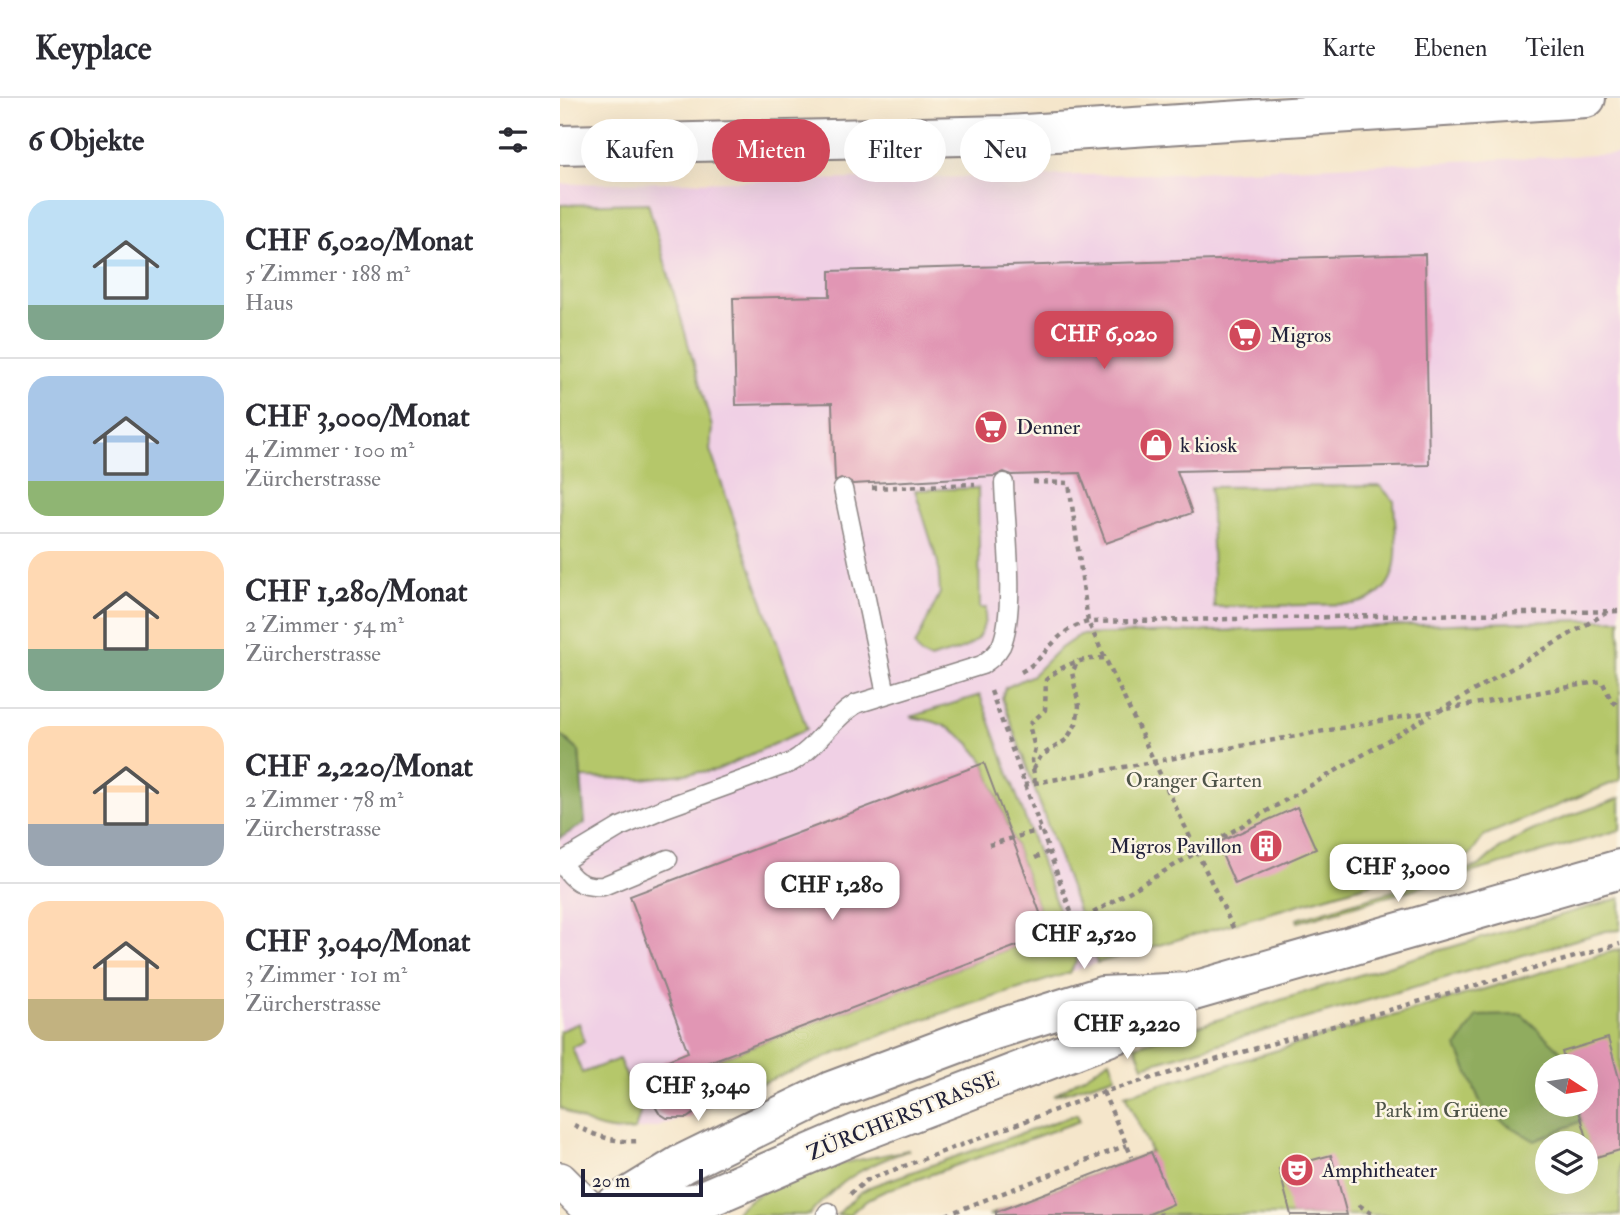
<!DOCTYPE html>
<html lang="de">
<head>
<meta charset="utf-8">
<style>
  :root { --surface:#fff; --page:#f2f2f3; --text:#2b2b33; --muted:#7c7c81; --line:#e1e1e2; --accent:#d1495b }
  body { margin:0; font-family:"IM FELL Double Pica",serif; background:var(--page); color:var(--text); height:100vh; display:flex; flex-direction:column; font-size:26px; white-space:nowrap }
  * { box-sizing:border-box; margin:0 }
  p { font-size:23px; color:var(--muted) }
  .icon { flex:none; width:38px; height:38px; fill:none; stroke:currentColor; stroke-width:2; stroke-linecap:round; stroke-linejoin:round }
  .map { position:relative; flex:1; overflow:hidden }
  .drawer { display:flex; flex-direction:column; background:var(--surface); width:560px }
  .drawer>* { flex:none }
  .banner { position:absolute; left:21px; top:21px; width:665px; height:63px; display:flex; gap:14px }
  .needle { width:46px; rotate:102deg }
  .buttons { position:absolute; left:975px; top:956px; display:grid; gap:14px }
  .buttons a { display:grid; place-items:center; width:63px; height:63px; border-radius:50%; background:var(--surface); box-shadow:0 7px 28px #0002; font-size:35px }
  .scale { position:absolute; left:21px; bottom:18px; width:122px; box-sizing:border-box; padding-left:7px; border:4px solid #22223b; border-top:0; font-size:19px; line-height:24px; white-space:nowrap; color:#22223b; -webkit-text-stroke:5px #fcf5e5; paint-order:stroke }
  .price { position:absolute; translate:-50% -60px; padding:0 16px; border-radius:14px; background:#fff; color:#222; font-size:23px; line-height:46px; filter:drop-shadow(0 2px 4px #0008) }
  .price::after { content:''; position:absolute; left:50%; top:42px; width:21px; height:16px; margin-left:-10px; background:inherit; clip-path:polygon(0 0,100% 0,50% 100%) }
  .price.active { background:var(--accent); color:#fff }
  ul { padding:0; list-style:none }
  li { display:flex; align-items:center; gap:21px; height:175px; padding:0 28px }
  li+li { border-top:2px solid var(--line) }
  li span { display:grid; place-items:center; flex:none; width:196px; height:140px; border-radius:21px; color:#555 }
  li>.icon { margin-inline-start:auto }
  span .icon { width:84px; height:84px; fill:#fffc; stroke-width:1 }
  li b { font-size:30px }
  h2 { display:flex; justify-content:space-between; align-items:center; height:84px; padding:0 28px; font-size:30px }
  .chip { padding:0 24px; border-radius:32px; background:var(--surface); box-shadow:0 7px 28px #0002; font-size:24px; line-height:63px }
  .chip.active { background:var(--accent); color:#fff }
  header { display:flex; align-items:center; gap:42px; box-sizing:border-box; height:98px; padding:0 35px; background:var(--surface); border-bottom:2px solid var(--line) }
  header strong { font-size:33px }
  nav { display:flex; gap:38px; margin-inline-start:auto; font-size:24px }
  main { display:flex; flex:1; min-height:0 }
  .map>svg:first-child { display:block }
</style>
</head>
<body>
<header>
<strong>Keyplace</strong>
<nav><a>Karte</a><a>Ebenen</a><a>Teilen</a></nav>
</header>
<main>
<section class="drawer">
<h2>6 Objekte<svg class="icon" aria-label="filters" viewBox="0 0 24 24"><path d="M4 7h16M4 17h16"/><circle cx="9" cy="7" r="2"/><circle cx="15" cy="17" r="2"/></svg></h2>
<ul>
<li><span style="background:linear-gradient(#bfe0f5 75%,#7fa58c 0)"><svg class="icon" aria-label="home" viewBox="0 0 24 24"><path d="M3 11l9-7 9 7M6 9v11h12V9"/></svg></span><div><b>CHF 6,020/Monat</b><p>5 Zimmer · 188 m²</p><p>Haus</p></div></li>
<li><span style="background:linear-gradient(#a9c7e8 75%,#8fb573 0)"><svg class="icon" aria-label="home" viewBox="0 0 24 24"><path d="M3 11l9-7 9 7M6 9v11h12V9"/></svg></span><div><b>CHF 3,000/Monat</b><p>4 Zimmer · 100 m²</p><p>Zürcherstrasse</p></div></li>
<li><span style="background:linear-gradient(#ffd9b3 70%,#7fa58c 0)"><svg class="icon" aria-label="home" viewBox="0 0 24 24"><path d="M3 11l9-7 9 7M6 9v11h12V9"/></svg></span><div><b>CHF 1,280/Monat</b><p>2 Zimmer · 54 m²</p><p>Zürcherstrasse</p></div></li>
<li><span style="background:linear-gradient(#ffd9b3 70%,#9aa5b1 0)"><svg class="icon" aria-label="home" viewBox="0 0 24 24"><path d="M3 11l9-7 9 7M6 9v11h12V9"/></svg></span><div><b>CHF 2,220/Monat</b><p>2 Zimmer · 78 m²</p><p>Zürcherstrasse</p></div></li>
<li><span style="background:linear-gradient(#ffd9b3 70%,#c2b280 0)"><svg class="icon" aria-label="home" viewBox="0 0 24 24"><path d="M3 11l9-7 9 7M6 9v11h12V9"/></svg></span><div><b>CHF 3,040/Monat</b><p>3 Zimmer · 101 m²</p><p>Zürcherstrasse</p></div></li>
</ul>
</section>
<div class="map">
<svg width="1060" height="1117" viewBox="0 0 1060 1117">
  <rect width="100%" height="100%" fill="#fcf5e5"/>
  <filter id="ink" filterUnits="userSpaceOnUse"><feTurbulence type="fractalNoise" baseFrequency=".0143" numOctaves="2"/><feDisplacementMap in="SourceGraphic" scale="14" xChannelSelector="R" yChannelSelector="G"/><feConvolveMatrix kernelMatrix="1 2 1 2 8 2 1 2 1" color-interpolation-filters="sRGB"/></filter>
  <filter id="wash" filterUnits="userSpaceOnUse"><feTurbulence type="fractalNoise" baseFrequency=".00686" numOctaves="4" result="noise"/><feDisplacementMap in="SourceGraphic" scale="28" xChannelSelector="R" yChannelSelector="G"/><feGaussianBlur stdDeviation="1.57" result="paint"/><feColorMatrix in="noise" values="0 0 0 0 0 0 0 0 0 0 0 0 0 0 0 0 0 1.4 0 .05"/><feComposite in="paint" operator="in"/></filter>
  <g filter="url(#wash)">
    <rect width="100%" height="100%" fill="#f5e6cb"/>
    <!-- built -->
    <path fill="#f0d0e5" d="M1060 56V682L925 737 910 757 537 865 349 926 98 1029 56 1035 17 1021 0 1009V86L586 76Z"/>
    <!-- green -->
    <g fill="#b5c76a" stroke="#6c7452" stroke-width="2" fill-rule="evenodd">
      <path d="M88 105 152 329 150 352 247 631 157 672 82 681 21 680 19 653 0 636V107Z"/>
      <path d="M820 388 834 403C835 445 849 495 794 506L654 509 650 389Z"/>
      <path d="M418 390 420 510H426C425 551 403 550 370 561L361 557 355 548 380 495 378 465 355 392Z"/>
      <path d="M1060 521V682L925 737 910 757 537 865 442 600 445 590 473 577 498 552 520 537Z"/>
      <path d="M420 597 517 862 509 875 349 926 143 1009 149 990 140 968 488 836 424 664C405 635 384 623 350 619Z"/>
      <path d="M1060 700V732L738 824 737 821 919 768C956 731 1013 718 1060 700Z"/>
      <path d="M1060 800V832L1046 833 583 968 575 948 850 861Z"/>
      <path d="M1060 851V1117H429L591 1054 565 997ZM987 968H1026V1006H987ZM987 1045H1026V1083H987Z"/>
      <path d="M19 925 24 944 12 949 22 975 59 961 81 1012 75 1032C46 1036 24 1026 0 1009V933Z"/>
      <path d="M550 962 556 978 493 998Z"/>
      <path d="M517 1016 520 1023 325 1093 306 1102 289 1117H277L299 1095 312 1088Z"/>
      <path d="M349 1052C302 1069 283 1080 249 1117H173C214 1072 292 1064 349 1052Z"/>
    </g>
    <!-- forest -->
    <g fill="#90ac5e" stroke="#59674c" stroke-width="2">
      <path d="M0 636 19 653 25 725 0 740Z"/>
      <path d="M962 917 1002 954 1006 968H987V1006H1017L1022 1023 975 1043 924 1013 897 949 917 918Z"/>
    </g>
    <g id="blocks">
      <!-- building -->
      <g fill="#e196b4">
        <path d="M865 156 869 367 617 373 632 415 546 445 520 375 452 377 444 374 435 378 293 386 281 380 275 383 272 305 176 307 173 200 270 198V173Z"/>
        <path d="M424 665 488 836 144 966 149 990 143 1009 127 1020H107L99 1015 89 998 90 978 103 964 128 954 70 798Z"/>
        <path d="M737 709 756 751 675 786 657 745Z"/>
        <path d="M1048 940 1060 984V1052L1033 1060 1017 1006H1026V968H1006L1002 954Z"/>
        <path d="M591 1054 613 1106 587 1117H436V1114Z"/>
        <path d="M771 1057 787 1117H731L719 1071Z"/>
      </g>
    </g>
  </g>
  <g filter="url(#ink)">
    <use href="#blocks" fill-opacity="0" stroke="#8c8483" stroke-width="2"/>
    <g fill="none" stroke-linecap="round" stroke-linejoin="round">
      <defs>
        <g id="lane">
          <path d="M283 391 326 596"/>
          <path d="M0 765 60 729 105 710 230 665C257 650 270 622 296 606L422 567C430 561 436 557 441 548 457 512 445 427 444 385"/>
          <path d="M2 765C12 782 22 790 43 788L108 761"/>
          <path d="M266 1117 268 1114"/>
        </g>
        <path id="street" d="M0 1082 35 1117"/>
        <g id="secondary">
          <path d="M39 1117 122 1066 271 993 431 933 542 898 630 894 1060 771"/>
          <path d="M50 1117 138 1104 298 1035 556 936 622 898"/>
        </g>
        <path id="highway" d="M0 47 448 37 1026 0"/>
      </defs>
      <!-- lane casing -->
      <use href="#lane" stroke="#8c8483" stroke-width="21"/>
      <!-- street casing -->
      <use href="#street" stroke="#8c8483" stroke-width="38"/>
      <!-- secondary casing -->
      <use href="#secondary" stroke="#8c8483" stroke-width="42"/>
      <!-- highway casing -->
      <use href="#highway" stroke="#8c8483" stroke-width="42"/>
      <!-- path -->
      <g stroke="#8c8483" stroke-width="4.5" stroke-dasharray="5 5" stroke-linecap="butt">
        <path d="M473 384 509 385 528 524 675 834"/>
        <path d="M312 390 415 386"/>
        <path d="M461 574C488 560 493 532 528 524L1060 513"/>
        <path d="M431 593 528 861"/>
        <path d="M879 613 1046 515"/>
        <path d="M473 671 481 658 506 642 516 626 519 608 512 574 519 562"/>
        <path d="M475 685 472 662 475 650 469 627 485 612 486 582C504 565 521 561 545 560"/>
        <path d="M464 687 1042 583 1051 602 1060 609"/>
        <path d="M429 747 480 732"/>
        <path d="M475 760 488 754"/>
        <path d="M516 825 871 617"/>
        <path d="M543 994 572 1059"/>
        <path d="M14 1027C36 1038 55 1045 80 1043"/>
        <path d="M290 1096 307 1082 543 994 1060 846"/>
        <path d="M799 1107 814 1117"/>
        <path d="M599 1115 601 1117"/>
        <path d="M386 1117 567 1047"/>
      </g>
      <!-- lane -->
      <use href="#lane" stroke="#fff" stroke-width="18"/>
      <!-- street -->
      <use href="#street" stroke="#fff" stroke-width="35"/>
      <!-- secondary -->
      <use href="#secondary" stroke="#fff" stroke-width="38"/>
      <!-- highway -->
      <use href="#highway" stroke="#fff" stroke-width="38"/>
    </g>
  </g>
  <!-- icons -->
  <defs>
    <symbol id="supermarket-disc" viewBox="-11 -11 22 22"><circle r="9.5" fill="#d1495b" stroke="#fcf5e5"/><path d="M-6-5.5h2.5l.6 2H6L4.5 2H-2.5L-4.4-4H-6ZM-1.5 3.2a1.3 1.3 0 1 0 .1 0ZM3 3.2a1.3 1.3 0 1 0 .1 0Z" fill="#fff"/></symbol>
    <symbol id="shop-disc" viewBox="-11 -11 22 22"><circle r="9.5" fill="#d1495b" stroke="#fcf5e5"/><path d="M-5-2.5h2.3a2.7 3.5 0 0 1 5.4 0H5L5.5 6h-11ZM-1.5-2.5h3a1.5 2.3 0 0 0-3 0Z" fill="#fff"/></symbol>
    <symbol id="building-disc" viewBox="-11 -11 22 22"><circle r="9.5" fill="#d1495b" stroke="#fcf5e5"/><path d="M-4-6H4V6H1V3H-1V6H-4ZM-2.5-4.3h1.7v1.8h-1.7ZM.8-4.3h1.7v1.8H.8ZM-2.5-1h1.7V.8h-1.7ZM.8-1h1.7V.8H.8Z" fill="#fff"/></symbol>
    <symbol id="theatre-disc" viewBox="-11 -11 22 22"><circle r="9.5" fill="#d1495b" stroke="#fcf5e5"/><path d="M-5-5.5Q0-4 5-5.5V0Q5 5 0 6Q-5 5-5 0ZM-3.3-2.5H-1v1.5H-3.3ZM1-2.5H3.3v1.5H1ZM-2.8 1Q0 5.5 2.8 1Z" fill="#fff"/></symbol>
  </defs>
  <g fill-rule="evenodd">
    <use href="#supermarket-disc" x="666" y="218" width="38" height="38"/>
    <use href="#supermarket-disc" x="412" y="310" width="38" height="38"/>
    <use href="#shop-disc" x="577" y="328" width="38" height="38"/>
    <use href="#building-disc" x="687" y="729" width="38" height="38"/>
    <use href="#theatre-disc" x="718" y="1053" width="38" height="38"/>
  </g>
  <g text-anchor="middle" stroke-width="5" stroke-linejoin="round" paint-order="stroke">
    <!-- poi labels -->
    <g font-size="21" fill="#22223b" stroke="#fcf5e5" text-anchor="start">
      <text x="710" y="244">Migros</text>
      <text x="456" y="336">Denner</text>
      <text x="620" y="354">k kiosk</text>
      <text x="682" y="755" text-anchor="end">Migros Pavillon</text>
      <text x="762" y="1079">Amphitheater</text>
    </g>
    <!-- park labels -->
    <g font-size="21" fill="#4e5449" stroke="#fcf5e5">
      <text x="634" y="689">Oranger Garten</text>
      <text x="881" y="1019">Park im Grüene</text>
    </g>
    <!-- street labels -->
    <g font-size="21" fill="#22223b" stroke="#fcf5e5">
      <text transform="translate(343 1018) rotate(-22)" y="7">ZÜRCHERSTRASSE</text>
    </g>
  </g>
</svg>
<div class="buttons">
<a><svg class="needle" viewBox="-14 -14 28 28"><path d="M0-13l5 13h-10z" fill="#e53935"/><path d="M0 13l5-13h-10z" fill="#7c7c81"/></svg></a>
<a><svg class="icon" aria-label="layers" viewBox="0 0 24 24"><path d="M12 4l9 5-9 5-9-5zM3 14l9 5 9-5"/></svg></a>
</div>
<div class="scale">20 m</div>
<b class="price active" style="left:544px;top:273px">CHF 6,020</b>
<b class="price" style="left:838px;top:806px">CHF 3,000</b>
<b class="price" style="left:272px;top:824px">CHF 1,280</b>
<b class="price" style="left:524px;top:873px">CHF 2,520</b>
<b class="price" style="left:567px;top:963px">CHF 2,220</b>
<b class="price" style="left:138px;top:1025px">CHF 3,040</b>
<div class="banner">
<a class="chip">Kaufen</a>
<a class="chip active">Mieten</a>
<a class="chip">Filter</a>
<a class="chip">Neu</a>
</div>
</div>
</main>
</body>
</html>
